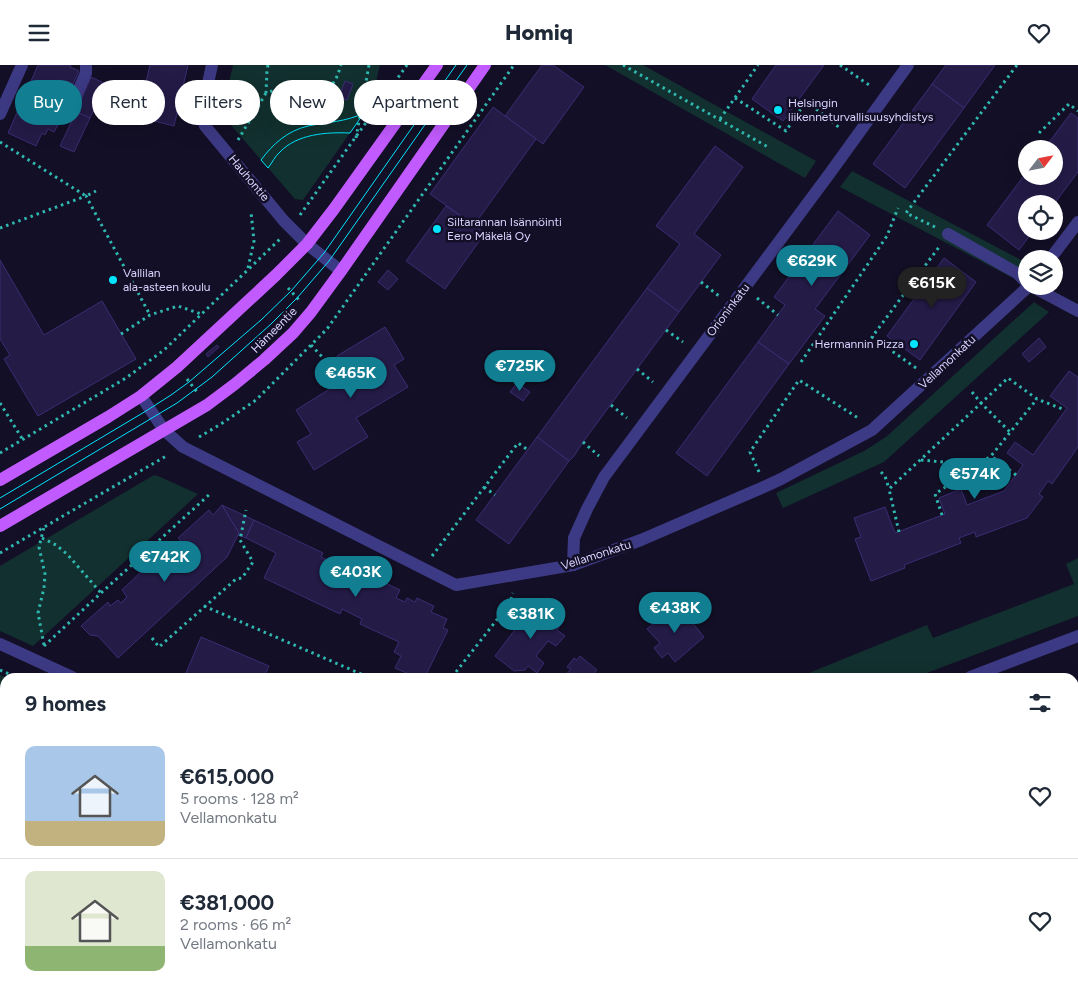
<!DOCTYPE html>
<html lang="en">
<head>
<meta charset="utf-8">
<style>
  :root { --surface:#fff; --page:#f6f6f7; --text:#1f2937; --muted:#747a83; --line:#e0e1e3; --accent:#117e91 }
  body { margin:0; font-family:Figtree,sans-serif; background:var(--page); color:var(--text); height:100vh; display:flex; flex-direction:column; font-size:19px; white-space:nowrap }
  * { box-sizing:border-box; margin:0 }
  p { font-size:16px; color:var(--muted) }
  .icon { flex:none; width:28px; height:28px; fill:none; stroke:currentColor; stroke-width:2; stroke-linecap:round; stroke-linejoin:round }
  .map { position:relative; flex:1; overflow:hidden }
  .panel { position:absolute; left:0px; top:608px; width:1079px; height:321px; display:flex; flex-direction:column; background:var(--surface); border-radius:15px 15px 0 0; box-shadow:0 5px 20px #0002 }
  .panel>* { flex:none }
  .guide { position:absolute; left:15px; top:15px; width:500px; height:45px; display:flex; gap:10px }
  .needle { width:32px; rotate:58deg }
  .controls { position:absolute; left:1018px; top:75px; display:grid; gap:10px }
  .controls a { display:grid; place-items:center; width:45px; height:45px; border-radius:50%; background:var(--surface); box-shadow:0 5px 20px #0002; font-size:25px }
  .price { position:absolute; translate:-50% -42px; padding:0 11px; border-radius:18px; background:var(--accent); color:#fff; font-size:16px; line-height:32px; filter:drop-shadow(0 1px 2px #0008) }
  .price::after { content:''; position:absolute; left:50%; top:30px; width:15px; height:11px; margin-left:-8px; background:inherit; clip-path:polygon(0 0,100% 0,50% 100%) }
  .price.selected { background:#222; color:#fff }
  ul { padding:0; list-style:none }
  li { display:flex; align-items:center; gap:15px; height:125px; padding:0 25px }
  li+li { border-top:1px solid var(--line) }
  li span { display:grid; place-items:center; flex:none; width:140px; height:100px; border-radius:10px; color:#555 }
  li>.icon { margin-inline-start:auto }
  span .icon { width:60px; height:60px; fill:#fffc; stroke-width:1 }
  li b { font-size:21px }
  h2 { display:flex; justify-content:space-between; align-items:center; height:60px; padding:0 25px; font-size:21px }
  .pill { padding:0 18px; border-radius:22px; background:var(--surface); box-shadow:0 5px 20px #0002; font-size:18px; line-height:45px }
  .pill.selected { background:var(--accent); color:#fff }
  header { display:flex; justify-content:space-between; align-items:center; height:65px; padding:0 25px; background:var(--surface); font-size:22px; font-weight:800 }
  .map>svg:first-child { display:block }
</style>
</head>
<body>
<header><svg class="icon" aria-label="menu" viewBox="0 0 24 24"><path d="M4 6h16M4 12h16M4 18h16"/></svg>Homiq<svg class="icon" aria-label="heart" viewBox="0 0 24 24"><path d="M12 20l-8-8c-3-5 5-10 8-4 3-6 11-1 8 4z"/></svg></header>
<div class="map">
<svg width="1078" height="928" viewBox="0 0 1078 928">
  <rect width="100%" height="100%" fill="#130f26"/>
  <!-- green -->
  <g fill="#12302f">
    <path d="M233 0H380L371 38 303 135 295 134 223 51V43Z"/>
    <path d="M605 0H643L816 96 805 113Z"/>
    <path d="M852 106 1025 197 1011 212 840 122Z"/>
    <path d="M1034 237 1049 247 884 397 783 443 776 428 864 386 886 372Z"/>
    <path d="M154 410 158 411 198 429 33 581 0 566V501Z"/>
    <path d="M1078 493V551L916 612H799L927 560 933 573 1074 519 1066 499Z"/>
    <path d="M0 610 5 612V664L0 668Z"/>
    <path d="M22 924H75L77 928H10Z"/>
    <path d="M235 924H312L310 928H236Z"/>
    <path d="M425 924H585L587 928H423Z"/>
  </g>
  <!-- building -->
  <g fill="#241b47" stroke="#3b2d73">
    <path d="M38 0H71L70 2 79 6 73 19 66 16 63 22 68 24 64 34 60 32 58 37 28 23Z"/>
    <path d="M150 0H188L174 61 138 52Z"/>
    <path d="M542 0H553L584 22 543 79 505 51Z"/>
    <path d="M776 0H824L783 56 752 34Z"/>
    <path d="M946 0H995L964 43 932 19Z"/>
    <path d="M91 12 106 19 90 53 76 47Z"/>
    <path d="M345 16 353 19 347 35 339 32Z"/>
    <path d="M932 19 964 43 905 123 873 99Z"/>
    <path d="M28 23 62 39 59 47 55 46 51 54 59 58 54 67 48 64 45 70 42 68 36 81 8 68Z"/>
    <path d="M493 42 536 74 474 160 430 129Z"/>
    <path d="M76 47 90 53 74 87 60 81Z"/>
    <path d="M1071 48 1078 53V107L1054 139H1026V166H1033L1019 185 987 160 1026 108V111H1054V84H1044Z"/>
    <path d="M715 81 743 102 694 169 721 190 679 247 647 223 680 179 656 161Z"/>
    <path d="M446 141 485 168 445 224 406 196Z"/>
    <path d="M838 146 870 170 815 244 825 251 789 299 758 277 785 240 774 232Z"/>
    <path d="M944 193 976 217 920 295 887 271Z"/>
    <path d="M0 195 44 270 102 236 136 294 38 351 4 294 10 290 0 274Z"/>
    <path d="M388 205 398 214 388 225 378 217Z"/>
    <path d="M647 223 679 247 583 377 574 391 569 396 537 372Z"/>
    <path d="M385 262 404 294 394 300 408 322 356 353 368 372 314 405 297 377 311 369 296 345 349 312 337 291Z"/>
    <path d="M1039 273 1046 282 1029 297 1022 289Z"/>
    <path d="M758 277 789 299 707 411 676 388Z"/>
    <path d="M217 280 219 282 208 292 206 289Z"/>
    <path d="M1069 306 1078 312V382L1052 419 1048 416 1039 429 1043 432 1027 453 976 472 975 467 959 473 961 478 904 500 905 503 871 516 855 474 861 472 854 453 885 442 895 468 945 449 939 433 961 424 967 440 1004 426 1023 400 1007 388 1015 377 1033 390 1067 343 1050 331Z"/>
    <path d="M517 318 530 327 523 336 510 327Z"/>
    <path d="M537 372 569 396 509 479 476 455Z"/>
    <path d="M222 440 239 468 227 492 118 593 98 571 90 570 81 561 108 537 110 541 118 535 121 538 127 532 122 525 165 484 171 491 178 485 175 481 181 476 178 473 209 445 213 450Z"/>
    <path d="M222 440 254 455 246 473 238 470 239 468Z"/>
    <path d="M254 455 323 488 321 492 329 496 327 501 335 504 340 496 400 525 396 533 405 537 407 533 415 537 417 533 434 541 431 547 447 554 443 563 448 565 425 612H407L409 609 395 603 401 591 394 587 399 577 360 559 362 554 342 544 340 549 264 513 276 488 246 473Z"/>
    <path d="M535 538 564 555 557 565 565 571 556 581 548 576 536 591 544 598 537 608 528 601 525 605 514 606 495 591Z"/>
    <path d="M677 539 704 572 675 597 668 588 662 593 654 583 660 578 647 564Z"/>
    <path d="M201 572 269 601 264 612H195L186 608Z"/>
    <path d="M580 591 597 605 591 612H564L571 604 567 602 574 593 577 595Z"/>
    <path d="M0 671 5 678V731L0 724Z"/>
    <path d="M1074 809 1078 821V840L1074 841Z"/>
    <path d="M5 849V886L0 888V850Z"/>
    <path d="M1078 853V928H1058L1056 924H1074V855Z"/>
    <path d="M106 924H159L161 928H108Z"/>
    <path d="M331 924H368L374 927V928H329Z"/>
    <path d="M664 924H721L722 928H653Z"/>
    <path d="M798 924H902L904 928H799Z"/>
    <path d="M997 924H1048L1050 928H999Z"/>
  </g>
  <g fill="none" stroke-linecap="round" stroke-linejoin="round">
    <!-- path -->
    <g stroke="#2fb8b0" stroke-width="3" stroke-dasharray="2.5 4" stroke-linecap="butt">
      <path d="M268 0 267 5 266 28 281 23 322 25C335 21 337 12 341 0"/>
      <path d="M623 0 768 82"/>
      <path d="M840 0 872 22"/>
      <path d="M735 33 786 66 806 36 801 32"/>
      <path d="M806 36 841 64"/>
      <path d="M787 52 793 56"/>
      <path d="M720 54 758 0"/>
      <path d="M1039 68 1069 39 1078 46"/>
      <path d="M356 73 369 0"/>
      <path d="M238 75 266 28"/>
      <path d="M0 77 86 131 96 126"/>
      <path d="M300 150 407 0"/>
      <path d="M935 162 906 148 1017 0"/>
      <path d="M0 163 86 131 150 250"/>
      <path d="M248 203 254 176 251 147"/>
      <path d="M701 217 719 231"/>
      <path d="M288 223 299 235"/>
      <path d="M757 233 778 250"/>
      <path d="M666 265 683 277"/>
      <path d="M121 269 150 250 178 241 201 249"/>
      <path d="M311 280 340 311 347 307"/>
      <path d="M801 297 887 171 898 143"/>
      <path d="M916 303 872 272 939 182"/>
      <path d="M637 304 653 317"/>
      <path d="M187 314 197 327"/>
      <path d="M972 327 981 338 1010 367"/>
      <path d="M0 338 23 375"/>
      <path d="M611 340 627 353"/>
      <path d="M199 372 221 359 256 335 327 264 514 0"/>
      <path d="M583 377 599 391"/>
      <path d="M0 388 126 313 164 285 280 174"/>
      <path d="M921 395 977 400"/>
      <path d="M759 407 750 387 799 315 858 353"/>
      <path d="M881 407 885 411 889 424"/>
      <path d="M1016 410 991 391 1037 334"/>
      <path d="M484 422 495 430"/>
      <path d="M942 450 935 429 991 391"/>
      <path d="M899 467 889 424 1008 313 1037 334 1065 345"/>
      <path d="M42 473 56 480 67 489 101 528"/>
      <path d="M0 488 75 444 168 390"/>
      <path d="M432 491 518 378 528 385"/>
      <path d="M204 541 368 612"/>
      <path d="M152 573 159 582 236 514 242 513 253 497 240 475 246 445"/>
      <path d="M44 580 38 548 44 523 45 509 39 482 44 462"/>
      <path d="M44 581 101 528 211 428"/>
      <path d="M0 605 16 612"/>
      <path d="M452 612 510 538 513 528"/>
      <path d="M0 626 5 624"/>
      <path d="M0 791 5 785"/>
      <path d="M98 924 100 928"/>
      <path d="M778 928 789 924"/>
    </g>
    <!-- minor -->
    <g stroke="#3d3a85" stroke-width="12">
      <path d="M212 0 201 50 205 61 284 156 307 179 341 206"/>
      <path d="M0 49 22 0"/>
      <path d="M67 51 86 8V0"/>
      <path d="M948 169 1017 208 1026 217"/>
      <path d="M1050 194 1078 157"/>
      <path d="M1031 221 1078 246"/>
      <path d="M141 331 164 365 183 382 456 520 573 500 641 475 766 421 781 414 872 365 1029 221"/>
      <path d="M573 500 574 473 587 444 604 412 830 108 908 0"/>
      <path d="M0 579 72 612"/>
      <path d="M970 612 1078 571"/>
      <path d="M0 920 5 918"/>
      <path d="M214 924V928"/>
      <path d="M607 924 609 928"/>
      <path d="M735 924 736 928"/>
    </g>
    <!-- major -->
    <g stroke="#c25bff" stroke-width="12">
      <path d="M0 415 108 352 141 331 177 302 276 210 307 179 334 144 437 0"/>
      <path d="M0 461 207 340 235 319 264 295 293 268 311 247 341 206 485 0"/>
    </g>
    <!-- tram -->
    <g stroke="#00e5ff" stroke-width="1">
      <path d="M364 48 350 68C326 67 297 69 280 87 275 91 272 98 268 103L261 95C273 79 287 66 308 61 327 57 346 57 364 48Z"/>
      <path d="M0 433 146 346 171 330 189 317 261 255 291 226 324 188 456 0"/>
      <path d="M0 444 177 338 212 312 271 259 297 233 329 196 467 0"/>
    </g>
  </g>
  <!-- markers -->
  <g fill="#00e5ff" stroke="#130f26" stroke-width="2">
    <circle cx="778" cy="45" r="5"/>
    <circle cx="437" cy="164" r="5"/>
    <circle cx="113" cy="215" r="5"/>
    <circle cx="914" cy="279" r="5"/>
  </g>
  <g text-anchor="middle" stroke-width="5" stroke-linejoin="round" paint-order="stroke">
    <!-- poi labels -->
    <g font-size="12" fill="#d9d4ff" stroke="#130f26" text-anchor="start">
      <text x="788" y="42">Helsingin<tspan x="788" dy="14">liikenneturvallisuusyhdistys</tspan></text>
      <text x="447" y="161">Siltarannan Isännöinti<tspan x="447" dy="14">Eero Mäkelä Oy</tspan></text>
      <text x="123" y="212">Vallilan<tspan x="123" dy="14">ala-asteen koulu</tspan></text>
      <text x="904" y="283" text-anchor="end">Hermannin Pizza</text>
    </g>
    <!-- street labels -->
    <g font-size="12" fill="#d9d4ff" stroke="#130f26">
      <text transform="translate(249 113) rotate(50)" y="4">Hauhontie</text>
      <text transform="translate(728 245) rotate(-53)" y="4">Orioninkatu</text>
      <text transform="translate(274 265) rotate(-45)" y="4">Hämeentie</text>
      <text transform="translate(947 297) rotate(-43)" y="4">Vellamonkatu</text>
      <text transform="translate(596 490) rotate(-18)" y="4">Vellamonkatu</text>
    </g>
  </g>
</svg>
<div class="controls">
<a><svg class="needle" viewBox="-14 -14 28 28"><path d="M0-13l5 13h-10z" fill="#e53935"/><path d="M0 13l5-13h-10z" fill="#747a83"/></svg></a>
<a><svg class="icon" aria-label="locate" viewBox="0 0 24 24"><circle cx="12" cy="12" r="6"/><path d="M12 2v4M12 18v4M2 12h4M18 12h4"/></svg></a>
<a><svg class="icon" aria-label="layers" viewBox="0 0 24 24"><path d="M12 4l9 5-9 5-9-5zM3 14l9 5 9-5"/></svg></a>
</div>
<b class="price" style="left:812px;top:222px">€629K</b>
<b class="price selected" style="left:932px;top:244px">€615K</b>
<b class="price" style="left:520px;top:327px">€725K</b>
<b class="price" style="left:351px;top:334px">€465K</b>
<b class="price" style="left:975px;top:435px">€574K</b>
<b class="price" style="left:165px;top:518px">€742K</b>
<b class="price" style="left:356px;top:533px">€403K</b>
<b class="price" style="left:675px;top:569px">€438K</b>
<b class="price" style="left:531px;top:575px">€381K</b>
<div class="guide">
<a class="pill selected">Buy</a>
<a class="pill">Rent</a>
<a class="pill">Filters</a>
<a class="pill">New</a>
<a class="pill">Apartment</a>
</div>
<section class="panel">
<h2>9 homes<svg class="icon" aria-label="filters" viewBox="0 0 24 24"><path d="M4 7h16M4 17h16"/><circle cx="9" cy="7" r="2"/><circle cx="15" cy="17" r="2"/></svg></h2>
<ul>
<li><span style="background:linear-gradient(#a9c7e8 75%,#c2b280 0)"><svg class="icon" aria-label="home" viewBox="0 0 24 24"><path d="M3 11l9-7 9 7M6 9v11h12V9"/></svg></span><div><b>€615,000</b><p>5 rooms · 128 m²</p><p>Vellamonkatu</p></div><svg class="icon" aria-label="heart" viewBox="0 0 24 24"><path d="M12 20l-8-8c-3-5 5-10 8-4 3-6 11-1 8 4z"/></svg></li>
<li><span style="background:linear-gradient(#dfe7d0 75%,#8fb573 0)"><svg class="icon" aria-label="home" viewBox="0 0 24 24"><path d="M3 11l9-7 9 7M6 9v11h12V9"/></svg></span><div><b>€381,000</b><p>2 rooms · 66 m²</p><p>Vellamonkatu</p></div><svg class="icon" aria-label="heart" viewBox="0 0 24 24"><path d="M12 20l-8-8c-3-5 5-10 8-4 3-6 11-1 8 4z"/></svg></li>
</ul>
</section>
</div>
</body>
</html>
